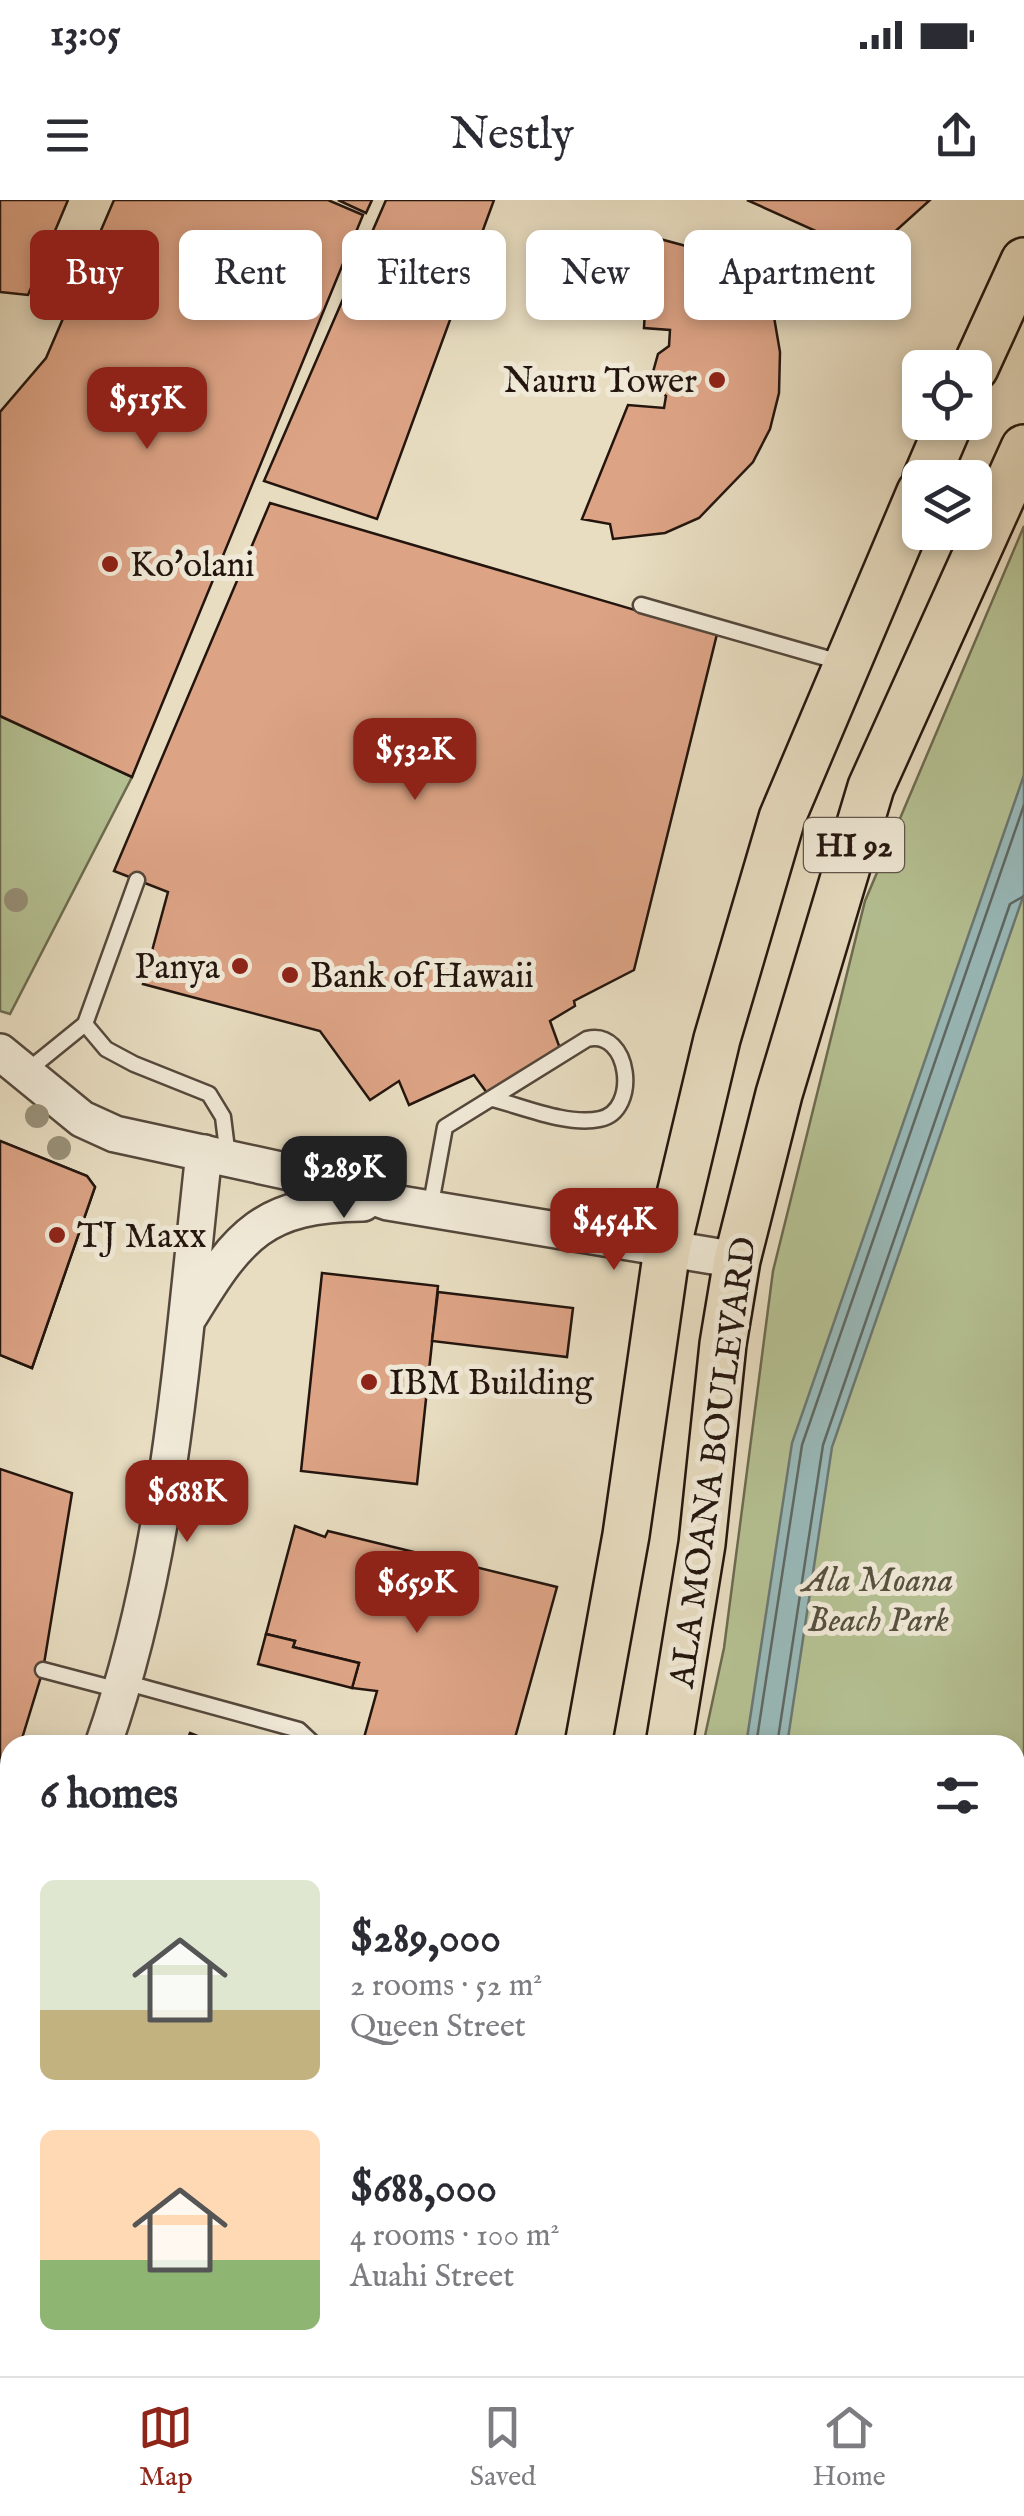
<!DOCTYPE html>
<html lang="en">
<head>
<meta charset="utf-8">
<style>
  :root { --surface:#fff; --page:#f2f2f3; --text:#2b2b33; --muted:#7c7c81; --line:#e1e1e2; --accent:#8f2418 }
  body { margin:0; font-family:"IM FELL English",serif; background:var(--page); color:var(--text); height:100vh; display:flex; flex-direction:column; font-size:38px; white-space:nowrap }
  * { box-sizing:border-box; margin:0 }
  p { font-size:32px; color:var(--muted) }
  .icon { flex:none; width:55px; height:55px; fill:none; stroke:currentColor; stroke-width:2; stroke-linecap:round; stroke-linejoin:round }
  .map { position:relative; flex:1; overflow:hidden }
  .details { position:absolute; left:0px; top:1535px; width:1025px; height:642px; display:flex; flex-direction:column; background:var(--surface); border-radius:30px 30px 0 0; box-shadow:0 5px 15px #0003 }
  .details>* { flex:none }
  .guide { position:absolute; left:30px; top:30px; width:965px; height:90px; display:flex; gap:20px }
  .buttons { position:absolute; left:902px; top:150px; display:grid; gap:20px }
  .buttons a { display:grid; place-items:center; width:90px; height:90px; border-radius:15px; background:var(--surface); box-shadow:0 5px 15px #0003; font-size:50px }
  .price { position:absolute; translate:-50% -85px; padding:0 22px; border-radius:20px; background:var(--accent); color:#fff; font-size:32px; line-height:65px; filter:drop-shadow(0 2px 5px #0008) }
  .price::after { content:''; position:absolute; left:50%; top:60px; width:30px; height:22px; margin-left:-15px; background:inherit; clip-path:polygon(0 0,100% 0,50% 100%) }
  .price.on { background:#222; color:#fff }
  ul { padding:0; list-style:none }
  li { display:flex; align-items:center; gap:30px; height:250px; padding:0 40px }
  li span { display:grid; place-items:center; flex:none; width:280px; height:200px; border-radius:15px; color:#555 }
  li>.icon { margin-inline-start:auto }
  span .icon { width:120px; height:120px; fill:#fffc; stroke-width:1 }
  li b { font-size:42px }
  h2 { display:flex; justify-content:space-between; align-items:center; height:120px; padding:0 40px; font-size:42px }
  .tag { padding:0 35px; border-radius:15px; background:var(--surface); box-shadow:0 5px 15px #0003; font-size:35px; line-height:90px }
  .tag.on { background:var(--accent); color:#fff }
  .status { display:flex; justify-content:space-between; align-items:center; height:70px; padding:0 50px; background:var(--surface); direction:ltr }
  .status svg { height:28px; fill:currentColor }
  header { display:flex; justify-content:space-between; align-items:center; height:130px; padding:0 40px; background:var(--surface); font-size:45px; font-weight:600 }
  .dock { display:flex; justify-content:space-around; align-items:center; height:140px; border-top:2px solid var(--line); background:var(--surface); font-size:28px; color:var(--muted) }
  .dock a { display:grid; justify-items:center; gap:5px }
  .dock .on { color:var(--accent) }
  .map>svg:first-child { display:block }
</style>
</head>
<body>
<div class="status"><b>13:05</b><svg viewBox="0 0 49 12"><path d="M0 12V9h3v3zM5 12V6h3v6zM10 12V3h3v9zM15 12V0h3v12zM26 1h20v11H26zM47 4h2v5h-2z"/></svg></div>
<header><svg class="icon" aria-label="menu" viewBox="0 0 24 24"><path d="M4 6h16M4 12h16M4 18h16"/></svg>Nestly<svg class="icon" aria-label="share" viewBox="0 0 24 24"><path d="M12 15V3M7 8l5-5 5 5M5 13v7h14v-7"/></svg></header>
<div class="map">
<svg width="1024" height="2176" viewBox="0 0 1024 2176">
  <rect width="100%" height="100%" fill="#e8ddc1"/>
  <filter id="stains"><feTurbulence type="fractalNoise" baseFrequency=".002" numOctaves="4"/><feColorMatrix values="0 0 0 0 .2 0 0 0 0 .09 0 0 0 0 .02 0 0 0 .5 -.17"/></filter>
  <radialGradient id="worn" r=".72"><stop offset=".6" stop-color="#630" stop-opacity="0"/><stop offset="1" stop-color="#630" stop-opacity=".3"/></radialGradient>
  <!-- green -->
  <g fill="#b5c193" stroke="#6c6b50" stroke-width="2.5">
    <path d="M1024 326V2176H464L470 2168H1015V1545H703L724 1448 773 1071 865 701Z"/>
    <path d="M0 516 132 577 10 814 0 811Z"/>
  </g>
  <!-- water -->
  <path fill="#99baba" stroke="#6a7875" stroke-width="2.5" d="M1024 575V694L832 1247 787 1545H746L792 1243Z"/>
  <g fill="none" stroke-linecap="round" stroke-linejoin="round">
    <!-- shore -->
    <g stroke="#5e6864" stroke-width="2.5">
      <path d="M756 1545 802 1245 1024 605"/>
      <path d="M777 1545 823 1245 1010 704 1024 696"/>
    </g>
  </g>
  <!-- building -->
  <g fill="#dca385" stroke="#23150e" stroke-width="2.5">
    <path d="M0 0H68L28 95 0 92Z"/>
    <path d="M114 0H328L363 15 132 577 0 516V212L46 158Z"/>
    <path d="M338 0H372L366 13Z"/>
    <path d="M386 0H494L377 319 264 281Z"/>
    <path d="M747 0H930L869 55Z"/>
    <path d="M649 36 708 52 726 66 730 63 742 83 755 73 772 94 764 99 774 117 780 152 779 193 770 229 753 262 699 318 665 333 613 339 610 324 582 319 628 205 664 208 666 196 657 188 653 172 658 154 669 146 670 130 644 128Z"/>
    <path d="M270 303 717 434 634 770 574 801 575 806 550 821 562 854 490 897 474 875 409 905 399 881 370 900 320 831 143 784 168 692 114 671Z"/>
    <path d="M0 941 87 976 95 987 32 1168 0 1155Z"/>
    <path d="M0 941 87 976 95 987 32 1168 0 1155Z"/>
    <path d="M322 1073 438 1086 417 1284 301 1271Z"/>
    <path d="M438 1092 573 1108 567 1157 432 1141Z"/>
    <path d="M0 1269 72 1293 43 1470 20 1545H10V1572L0 1597Z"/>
    <path d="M295 1326 325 1337 328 1331 557 1387 513 1545H362L377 1491 352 1488 359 1463 293 1447 295 1441 266 1434Z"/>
    <path d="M266 1434 295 1441 293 1447 359 1463 352 1488 258 1464Z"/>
    <path d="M190 1533 220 1545H185Z"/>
    <path d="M10 1914V1950L0 1945V1933Z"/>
    <path d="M1 1963 10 1968V2077L0 2071Z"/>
    <path d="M0 2127 10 2134V2168H231L225 2176H0Z"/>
  </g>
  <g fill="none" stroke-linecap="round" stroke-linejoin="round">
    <defs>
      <g id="service">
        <path d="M641 405 840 462"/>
        <path d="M85 824 106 849 134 864 209 894 223 917 228 957"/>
        <path d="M27 871 85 824 137 680"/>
        <path d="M430 1009 445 927 587 839C630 828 640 911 600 919 568 926 524 907 493 899"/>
        <path d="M43 1470 119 1490"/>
        <path d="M124 1482 299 1530 315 1545"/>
        <path d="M0 2117 10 2123"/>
      </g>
      <g id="tertiary">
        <path d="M0 852 82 919 115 934 322 979 388 1002 737 1060"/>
        <path d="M190 1115C239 1034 264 1004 363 1003"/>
        <path d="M103 1545C170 1356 182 1150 204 953"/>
        <path d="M0 1795 10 1774"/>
      </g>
      <g id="primary">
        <path d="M975 168 1024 61"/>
        <path d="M926 278 950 222"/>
        <path d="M588 1545 626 1335 667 1049 717 839 782 618 920 292"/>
        <path d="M669 1545 702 1344 723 1144 737 1060 779 894 871 587 1024 248"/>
        <path d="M329 2176 334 2168"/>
        <path d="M420 2176 425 2168"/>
      </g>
    </defs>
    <!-- service casing -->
    <use href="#service" stroke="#54473b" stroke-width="19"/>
    <!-- tertiary casing -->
    <use href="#tertiary" stroke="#54473b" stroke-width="40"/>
    <!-- primary casing -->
    <use href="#primary" stroke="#23150e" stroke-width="50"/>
    <!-- service -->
    <use href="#service" stroke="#f0e9d7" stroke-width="14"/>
    <!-- tertiary -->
    <use href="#tertiary" stroke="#f0e9d7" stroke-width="35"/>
    <!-- primary -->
    <use href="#primary" stroke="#e8ddc1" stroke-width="45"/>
  </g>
  <!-- trees -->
  <g fill="#989078">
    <circle cx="16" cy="700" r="12"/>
    <circle cx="37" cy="916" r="12"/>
    <circle cx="59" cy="948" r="12"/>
  </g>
  <!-- markers -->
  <g fill="#8f2418" stroke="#f0e9d7" stroke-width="4">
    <circle cx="717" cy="180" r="10"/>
    <circle cx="110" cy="364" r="10"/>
    <circle cx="240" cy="766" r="10"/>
    <circle cx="290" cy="775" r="10"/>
    <circle cx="57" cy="1035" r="10"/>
    <circle cx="369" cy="1182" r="10"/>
  </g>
  <g text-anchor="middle" stroke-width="10" stroke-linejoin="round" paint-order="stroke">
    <!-- shield labels -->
    <rect fill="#f0e9d7" stroke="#60554a" stroke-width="2.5" x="804" y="618" width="100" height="54" rx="8"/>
    <g font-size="32" font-weight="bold" fill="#23150e">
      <text x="854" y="656">HI 92</text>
    </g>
    <!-- poi labels -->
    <g font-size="35" fill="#23150e" stroke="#f0e9d7" text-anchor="start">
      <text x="697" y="192" text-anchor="end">Nauru Tower</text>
      <text x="130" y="376">Ko'olani</text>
      <text x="220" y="778" text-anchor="end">Panya</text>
      <text x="310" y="787">Bank of Hawaii</text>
      <text x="77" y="1047">TJ Maxx</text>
      <text x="389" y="1194">IBM Building</text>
    </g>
    <!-- street labels -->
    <g font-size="35" fill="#23150e" stroke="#f0e9d7">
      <text transform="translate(712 1262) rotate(-82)" y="12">ALA MOANA BOULEVARD</text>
    </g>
    <!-- park labels -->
    <g font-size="35" font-style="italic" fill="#56513d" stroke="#f0e9d7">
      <text x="878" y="1391">Ala Moana<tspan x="878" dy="40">Beach Park</tspan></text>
    </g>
  </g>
  <rect width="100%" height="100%" filter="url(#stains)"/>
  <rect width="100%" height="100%" fill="url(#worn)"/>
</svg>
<div class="buttons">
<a><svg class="icon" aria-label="locate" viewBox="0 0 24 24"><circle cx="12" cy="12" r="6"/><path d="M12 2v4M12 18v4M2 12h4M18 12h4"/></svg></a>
<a><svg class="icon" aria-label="layers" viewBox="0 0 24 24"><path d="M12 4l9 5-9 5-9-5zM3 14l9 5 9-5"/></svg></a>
</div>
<b class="price" style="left:147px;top:252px">$515K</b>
<b class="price" style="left:415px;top:603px">$532K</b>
<b class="price on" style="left:344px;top:1021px">$289K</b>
<b class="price" style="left:614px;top:1073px">$454K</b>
<b class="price" style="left:187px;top:1345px">$688K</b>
<b class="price" style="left:417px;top:1436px">$659K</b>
<div class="guide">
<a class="tag on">Buy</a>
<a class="tag">Rent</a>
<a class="tag">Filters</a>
<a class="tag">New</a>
<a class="tag">Apartment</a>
</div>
<section class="details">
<h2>6 homes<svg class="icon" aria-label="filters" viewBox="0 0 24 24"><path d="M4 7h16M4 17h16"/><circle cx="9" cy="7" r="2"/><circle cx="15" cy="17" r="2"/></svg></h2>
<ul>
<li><span style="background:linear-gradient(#dfe7d0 65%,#c2b280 0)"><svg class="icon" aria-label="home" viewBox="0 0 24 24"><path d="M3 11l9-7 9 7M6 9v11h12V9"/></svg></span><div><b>$289,000</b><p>2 rooms · 52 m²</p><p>Queen Street</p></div></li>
<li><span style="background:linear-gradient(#ffd9b3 65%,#8fb573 0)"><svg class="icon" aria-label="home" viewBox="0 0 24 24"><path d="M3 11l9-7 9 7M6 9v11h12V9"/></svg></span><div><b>$688,000</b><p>4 rooms · 100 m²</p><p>Auahi Street</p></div></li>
</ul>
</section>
</div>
<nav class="dock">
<a class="on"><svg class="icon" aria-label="map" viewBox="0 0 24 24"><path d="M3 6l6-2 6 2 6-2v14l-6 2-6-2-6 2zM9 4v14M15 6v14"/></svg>Map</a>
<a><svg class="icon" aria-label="saved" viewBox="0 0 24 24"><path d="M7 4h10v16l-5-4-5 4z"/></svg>Saved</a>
<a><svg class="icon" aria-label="home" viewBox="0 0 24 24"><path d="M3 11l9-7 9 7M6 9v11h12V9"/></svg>Home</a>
</nav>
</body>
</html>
